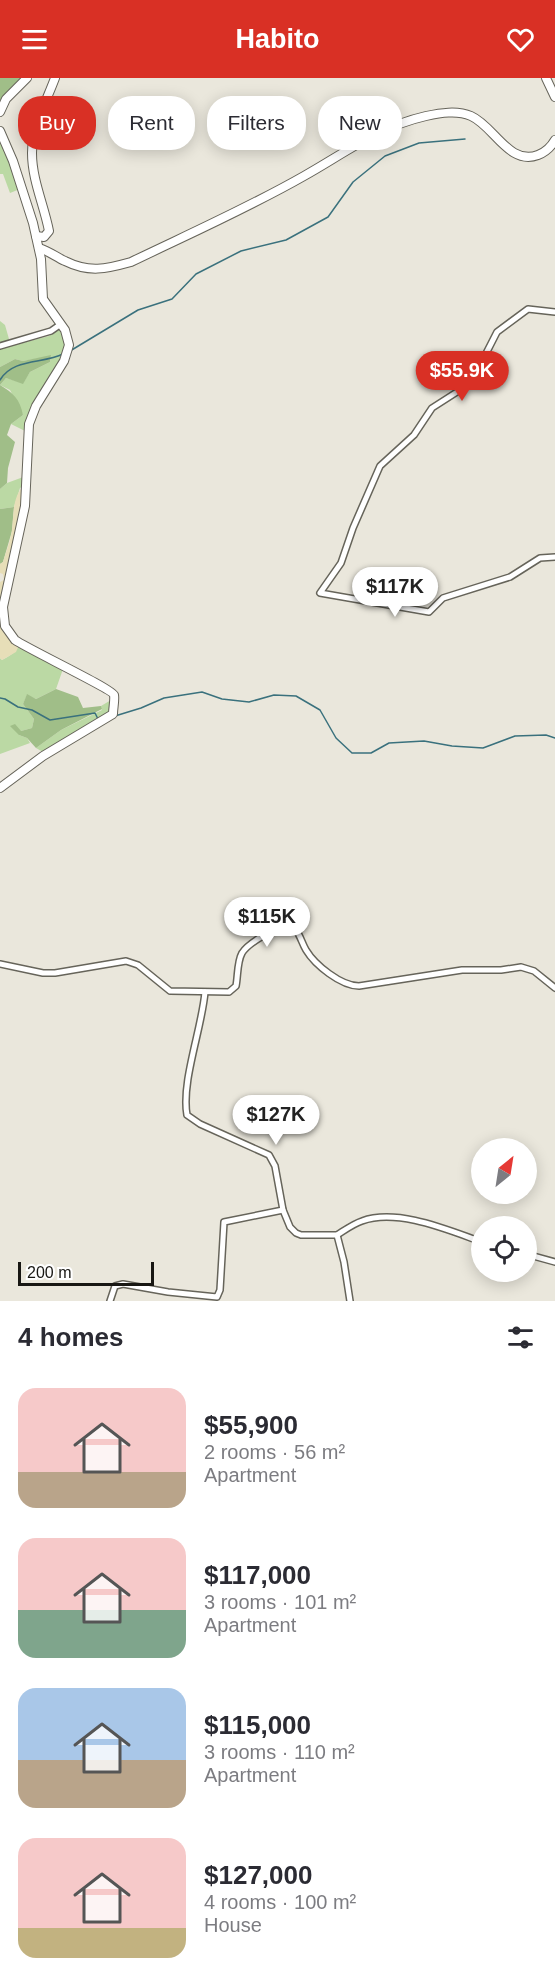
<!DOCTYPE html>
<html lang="en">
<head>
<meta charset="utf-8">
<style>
  :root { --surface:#fff; --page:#f7f7f7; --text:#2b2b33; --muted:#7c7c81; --accent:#d93025 }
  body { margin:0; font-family:Helvetica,sans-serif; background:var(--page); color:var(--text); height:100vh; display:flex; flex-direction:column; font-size:22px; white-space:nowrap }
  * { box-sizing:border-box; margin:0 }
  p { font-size:20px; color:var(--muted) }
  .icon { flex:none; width:33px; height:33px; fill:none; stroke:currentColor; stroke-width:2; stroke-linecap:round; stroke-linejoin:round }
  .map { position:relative; height:1223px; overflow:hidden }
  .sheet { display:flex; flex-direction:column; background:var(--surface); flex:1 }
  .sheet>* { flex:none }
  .guide { position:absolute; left:18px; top:18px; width:519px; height:54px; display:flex; gap:12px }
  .needle { width:39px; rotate:30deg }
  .controls { position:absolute; left:471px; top:1060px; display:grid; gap:12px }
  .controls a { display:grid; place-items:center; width:66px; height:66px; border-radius:50%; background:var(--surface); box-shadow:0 3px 15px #0003; font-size:30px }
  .scale { position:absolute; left:18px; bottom:15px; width:136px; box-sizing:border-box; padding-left:6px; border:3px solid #181713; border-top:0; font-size:16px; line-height:21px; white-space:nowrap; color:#181713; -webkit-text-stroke:4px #fff; paint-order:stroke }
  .price { position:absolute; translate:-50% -51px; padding:0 14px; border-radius:21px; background:#fff; color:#222; font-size:20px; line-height:39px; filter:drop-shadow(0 2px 3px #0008) }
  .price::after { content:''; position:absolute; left:50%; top:36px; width:18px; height:14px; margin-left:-9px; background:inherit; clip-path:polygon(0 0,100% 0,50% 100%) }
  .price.selected { background:var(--accent); color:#fff }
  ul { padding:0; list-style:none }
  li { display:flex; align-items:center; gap:18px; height:150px; padding:0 18px }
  li span { display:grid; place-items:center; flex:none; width:168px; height:120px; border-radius:18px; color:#555 }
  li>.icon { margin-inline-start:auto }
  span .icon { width:72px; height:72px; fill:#fffc; stroke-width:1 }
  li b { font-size:26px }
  h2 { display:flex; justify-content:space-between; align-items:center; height:72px; padding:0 18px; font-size:26px }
  .chip { padding:0 21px; border-radius:24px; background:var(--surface); box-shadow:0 3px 15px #0003; font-size:21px; line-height:54px }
  .chip.selected { background:var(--accent); color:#fff }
  header { display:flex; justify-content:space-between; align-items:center; height:78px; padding:0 18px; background:var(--accent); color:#fff; font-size:27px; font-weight:700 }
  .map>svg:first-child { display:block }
</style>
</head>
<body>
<header><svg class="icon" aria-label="menu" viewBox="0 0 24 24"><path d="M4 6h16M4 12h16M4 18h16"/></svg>Habito<svg class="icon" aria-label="heart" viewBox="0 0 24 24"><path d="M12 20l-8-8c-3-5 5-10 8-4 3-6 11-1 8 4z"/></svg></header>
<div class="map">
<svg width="555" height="1223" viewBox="0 0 555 1223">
  <rect width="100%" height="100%" fill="#eae7dc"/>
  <!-- green -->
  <g fill="#bbd9a4">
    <path d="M0 66H4L20 111 10 115 3 96H0Z"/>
    <path d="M52 238 66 258 68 267 27 354 11 346 23 337 10 312 0 307 6 300 23 305 30 294 50 284 51 278 23 283 15 281 0 289V243L5 247 11 268 49 258 56 253Z"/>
    <path d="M26 398V406L20 410 14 429 0 431V411L7 405Z"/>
    <path d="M19 567 63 591 56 611 36 621 27 617 23 626 34 641 32 650 21 653 19 657 27 660 30 665 0 676V580L2 582C10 578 15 575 19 567Z"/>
    <path d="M111 622V633L43 674 36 670 61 652 102 632 101 628Z"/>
  </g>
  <!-- forest -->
  <g fill="#a0be88">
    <path d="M0 0H24L0 22Z"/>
    <path d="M51 277 50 284 30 294 23 306 6 300 0 307C13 315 20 321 23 337L11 346 7 357 15 364 8 390 7 405 0 411V289L15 281 23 283Z"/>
    <path d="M14 429 12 453 3 484 0 486V431Z"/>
    <path d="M56 611 78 619 83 630 101 628 102 631 61 652 36 670 27 660 19 657 10 648 15 646 21 653 32 650 34 641 23 626 27 616 36 621Z"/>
  </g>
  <!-- sand -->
  <path fill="#e7deb8" d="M26 406 2 540 19 567 16 574 2 582 0 580V504L4 502 3 496 0 495V486L3 484C6 473 11 462 12 451 14 435 12 417 26 406Z"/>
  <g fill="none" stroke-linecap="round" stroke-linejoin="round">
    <!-- stream -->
    <g stroke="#3a717d" stroke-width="1.5">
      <path d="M70 273 138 232 172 221 196 196 241 173 286 162 328 139 353 104 385 78 419 65 465 61"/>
      <path d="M0 302C13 280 43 286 63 276"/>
      <path d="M0 620 5 621 18 629 32 632 50 642 95 635 98 641"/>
      <path d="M115 638 141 630 164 620 202 614 222 621 249 624 274 617 296 618 320 632 336 660 352 675H371L389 665 424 663 452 668 483 670 515 658 546 657 555 660"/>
    </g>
    <defs>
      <g id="street">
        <path d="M555 234 528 231 497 254 471 305 432 330 414 357 380 388 353 450 341 485 320 515 429 534 443 520 510 499 540 480 555 479"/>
        <path d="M0 268 51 253 61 246"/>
        <path d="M0 886 43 895H55L126 883 138 887 170 913 229 914 236 908C238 898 237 884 242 875 248 865 276 849 287 847 299 849 300 862 306 872 315 887 341 908 359 908L462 892H501L521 889 534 893 555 910"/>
        <path d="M205 914C202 950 181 1004 187 1037L200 1046 269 1077 275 1088 283 1132 290 1149 296 1155 301 1157H337L344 1184 350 1223"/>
        <path d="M337 1157C345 1152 353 1146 362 1143 397 1130 448 1152 482 1164"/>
        <path d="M526 1176 555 1184"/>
        <path d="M110 1223 115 1208 123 1206 168 1214 217 1219 220 1212 224 1144 283 1132"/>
      </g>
      <g id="secondary">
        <path d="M546 0 555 19"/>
        <path d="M0 34 6 21 27 0"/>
        <path d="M0 53 13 83 33 145 41 181 43 221 65 252 69 267 64 283 36 328 29 346 25 428 3 529 5 548 15 562C28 571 112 611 114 617 115 622 113 630 113 636L43 678 0 710"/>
        <path d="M36 158 44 159 49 153C44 127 32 102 32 75 32 50 46 24 55 0"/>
        <path d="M39 170C49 173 56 179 65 183 89 195 106 191 131 184 189 156 248 130 304 98 345 75 378 49 426 38 440 35 457 32 471 38 494 48 509 88 538 77 546 74 551 69 555 62"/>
      </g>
    </defs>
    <!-- street casing -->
    <use href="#street" stroke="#66645a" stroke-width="8"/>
    <!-- secondary casing -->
    <use href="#secondary" stroke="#66645a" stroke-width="10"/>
    <!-- street -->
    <use href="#street" stroke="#fff" stroke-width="5"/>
    <!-- secondary -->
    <use href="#secondary" stroke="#fff" stroke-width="8"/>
  </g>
</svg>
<div class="controls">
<a><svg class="needle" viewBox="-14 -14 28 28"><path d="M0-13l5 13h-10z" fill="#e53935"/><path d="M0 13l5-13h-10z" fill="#7c7c81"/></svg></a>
<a><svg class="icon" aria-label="locate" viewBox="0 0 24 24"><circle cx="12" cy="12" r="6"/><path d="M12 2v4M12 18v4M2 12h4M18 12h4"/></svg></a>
</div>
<div class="scale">200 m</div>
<b class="price selected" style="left:462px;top:324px">$55.9K</b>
<b class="price" style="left:395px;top:540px">$117K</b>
<b class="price" style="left:267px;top:870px">$115K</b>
<b class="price" style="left:276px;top:1068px">$127K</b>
<div class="guide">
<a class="chip selected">Buy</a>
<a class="chip">Rent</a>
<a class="chip">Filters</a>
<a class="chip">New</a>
</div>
</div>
<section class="sheet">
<h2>4 homes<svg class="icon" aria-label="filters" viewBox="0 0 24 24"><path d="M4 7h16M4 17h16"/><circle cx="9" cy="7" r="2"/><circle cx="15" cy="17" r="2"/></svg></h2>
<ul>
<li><span style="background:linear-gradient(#f6c9c9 70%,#b9a48a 0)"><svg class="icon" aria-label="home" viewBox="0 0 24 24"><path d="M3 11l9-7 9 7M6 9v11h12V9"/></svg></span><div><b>$55,900</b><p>2 rooms · 56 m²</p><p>Apartment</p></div></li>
<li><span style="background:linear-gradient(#f6c9c9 60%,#7fa58c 0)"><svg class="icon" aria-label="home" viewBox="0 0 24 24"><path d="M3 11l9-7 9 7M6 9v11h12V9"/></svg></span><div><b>$117,000</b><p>3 rooms · 101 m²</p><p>Apartment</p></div></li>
<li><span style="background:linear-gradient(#a9c7e8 60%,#b9a48a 0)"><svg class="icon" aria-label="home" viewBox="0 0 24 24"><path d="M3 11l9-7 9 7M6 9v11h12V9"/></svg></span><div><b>$115,000</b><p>3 rooms · 110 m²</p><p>Apartment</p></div></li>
<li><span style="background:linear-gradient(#f6c9c9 75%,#c2b280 0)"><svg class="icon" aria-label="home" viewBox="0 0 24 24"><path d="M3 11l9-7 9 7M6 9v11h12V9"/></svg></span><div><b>$127,000</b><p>4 rooms · 100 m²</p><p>House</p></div></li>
</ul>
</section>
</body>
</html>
